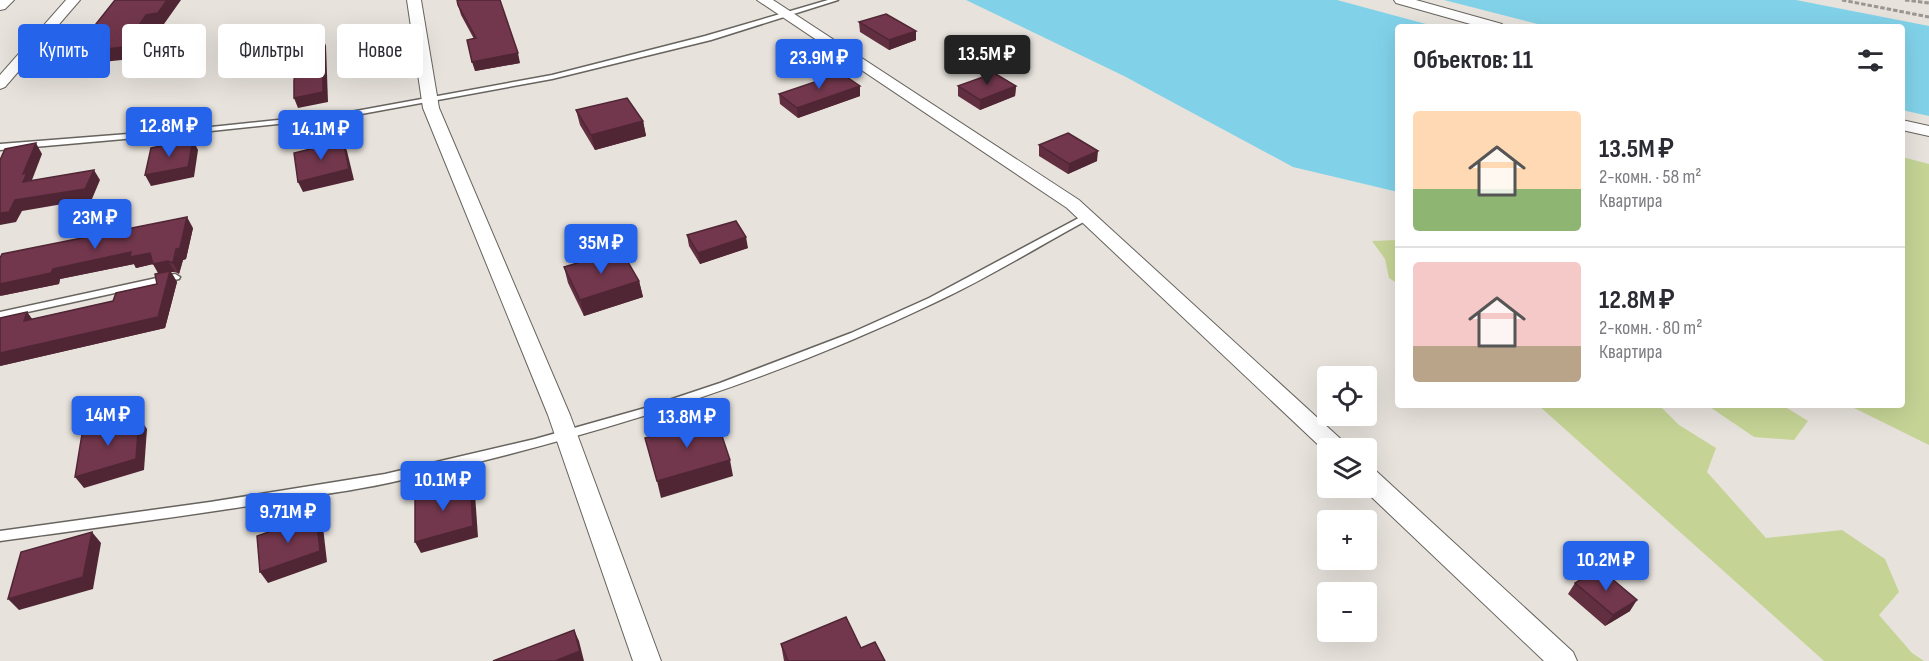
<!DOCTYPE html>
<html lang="ru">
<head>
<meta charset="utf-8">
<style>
  :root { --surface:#fff; --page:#f2f2f3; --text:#2b2b33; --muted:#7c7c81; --line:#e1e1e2; --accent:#2563eb }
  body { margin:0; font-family:"Sofia Sans Condensed",sans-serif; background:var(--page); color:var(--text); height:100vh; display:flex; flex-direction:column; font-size:22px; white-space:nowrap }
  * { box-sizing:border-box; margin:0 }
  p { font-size:20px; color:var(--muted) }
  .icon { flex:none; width:33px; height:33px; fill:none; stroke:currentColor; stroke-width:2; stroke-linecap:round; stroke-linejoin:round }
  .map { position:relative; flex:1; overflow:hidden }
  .panel { position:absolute; left:1395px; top:24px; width:510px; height:384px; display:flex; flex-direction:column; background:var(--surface); border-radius:6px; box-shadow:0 6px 24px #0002 }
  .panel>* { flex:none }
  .hud { position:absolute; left:18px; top:24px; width:570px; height:54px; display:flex; gap:12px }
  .controls { position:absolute; left:1317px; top:366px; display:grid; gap:12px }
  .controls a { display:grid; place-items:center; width:60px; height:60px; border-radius:6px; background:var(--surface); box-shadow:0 6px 24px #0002; font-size:30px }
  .price { position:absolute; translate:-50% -51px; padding:0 14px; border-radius:6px; background:var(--accent); color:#fff; font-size:20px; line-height:39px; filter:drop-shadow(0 2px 3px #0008) }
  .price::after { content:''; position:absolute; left:50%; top:36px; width:18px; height:14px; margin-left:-9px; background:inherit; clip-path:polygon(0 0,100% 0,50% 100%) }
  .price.on { background:#222; color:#fff }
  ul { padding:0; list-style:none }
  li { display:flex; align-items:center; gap:18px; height:150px; padding:0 18px }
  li+li { border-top:2px solid var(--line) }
  li span { display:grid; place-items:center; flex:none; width:168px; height:120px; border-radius:6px; color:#555 }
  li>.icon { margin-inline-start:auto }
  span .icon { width:72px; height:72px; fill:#fffc; stroke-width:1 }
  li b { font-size:26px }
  h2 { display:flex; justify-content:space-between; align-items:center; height:72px; padding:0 18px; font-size:26px }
  .chip { padding:0 21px; border-radius:6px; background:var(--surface); box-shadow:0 6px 24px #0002; font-size:21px; line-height:54px }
  .chip.on { background:var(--accent); color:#fff }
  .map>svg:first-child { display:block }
</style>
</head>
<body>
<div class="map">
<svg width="1929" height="661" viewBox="0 0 1929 661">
  <rect width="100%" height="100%" fill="#e7e2dc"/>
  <!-- green -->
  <g fill="#c5d495">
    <path d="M1902 157 1929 164V445L1848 405H1902Z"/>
    <path d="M1398 240V284L1389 278 1385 259 1372 241Z"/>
    <path d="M1538 405H1659L1679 425 1716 448 1707 472 1766 538 1842 530 1885 559 1899 592 1879 615 1912 653 1924 661H1824Z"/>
    <path d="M1707 405H1782L1808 421 1794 440 1754 437Z"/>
  </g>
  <!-- water -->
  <g fill="#81d2e9">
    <path d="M966 0H1337L1437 27H1398V192L1293 167 1124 76Z"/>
    <path d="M1444 0H1796L1929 26V116L1902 110V27H1549Z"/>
  </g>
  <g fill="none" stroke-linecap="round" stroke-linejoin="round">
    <defs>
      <g id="service">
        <path d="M828 0H838L711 40 552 79 345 117 192 133 0 150V144L192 129 345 113 552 75 705 36Z"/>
        <path d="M1088 213 1093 216 1091 218C1039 246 988 278 934 303 761 386 575 442 388 483 352 491 315 495 280 501 187 516 93 528 0 541V531L210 502 385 474 535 439 645 408 720 383 851 333 929 298Z"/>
        <path d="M175 274 180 277 179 279 0 318V312Z"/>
      </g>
      <g id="minor">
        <path d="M0 0H14L5 9 0 10Z"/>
        <path d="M66 0H80L5 87 0 89V75Z"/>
        <path d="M407 0H421L439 108 570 415 661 661H633L548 415 423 108Z"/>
        <path d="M757 0H773L1079 200 1344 442 1348 448H1328V454L1067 208Z"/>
        <path d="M1394 0H1416L1502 24 1504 27H1481L1396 3Z"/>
        <path d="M1902 120 1929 126V136L1902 130Z"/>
        <path d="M1366 468 1375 470 1573 652 1577 661H1544L1362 488H1366Z"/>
      </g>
    </defs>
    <!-- service casing -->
    <use href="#service" stroke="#67635e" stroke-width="3"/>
    <!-- minor casing -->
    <use href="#minor" stroke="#67635e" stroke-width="2"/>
    <!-- path -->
    <g stroke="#9a9692" stroke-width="3" stroke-dasharray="4.5 2" stroke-linecap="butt">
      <path d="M1842 0 1929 17"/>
      <path d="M1905 0 1929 3"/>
    </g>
    <!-- service -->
    <use href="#service" fill="#fff" fill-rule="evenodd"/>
    <!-- minor -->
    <use href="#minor" fill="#fff" fill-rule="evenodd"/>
  </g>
  <!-- wall -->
  <g fill="#622f41">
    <path d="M458 5 520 63 475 71 474 39 461 15Z"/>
    <path d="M859 22 916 31V40L889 50 860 32Z"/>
    <path d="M860 86V96L798 118 780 104 779 94Z"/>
    <path d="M958 86H1016L1015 96 980 110 958 96Z"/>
    <path d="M576 110 643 121 646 136 595 150 580 125Z"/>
    <path d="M1039 145 1097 161 1068 174 1039 156Z"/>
    <path d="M193 228 186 259 183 260 179 274 175 272H171L177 282 165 328 0 366V318L27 312 32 319 113 301 157 284 159 273 153 264 136 268 134 264 60 279 59 284 0 296Z"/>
    <path d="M687 235 748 248 700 264 689 246Z"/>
    <path d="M564 267 639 281 643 297 584 316 568 283Z"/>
    <path d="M1575 583 1630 611 1605 626 1568 594Z"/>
    <path d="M781 644 861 648 885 661H784Z"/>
  </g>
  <!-- shaded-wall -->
  <g fill="#502635">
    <path d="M167 0H181L164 24 152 26 131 59 65 66 58 54 146 15Z"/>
    <path d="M916 31V40L889 50V40Z"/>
    <path d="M323 37 326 46 328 102 298 108 294 98Z"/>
    <path d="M518 53 520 63 475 71 472 62Z"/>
    <path d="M860 86V96L798 118 797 108Z"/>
    <path d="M1016 86 1015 96 980 110V100Z"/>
    <path d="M643 121 646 136 595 150 591 135Z"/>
    <path d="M193 140 198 150 194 177 151 186 145 175Z"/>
    <path d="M343 141 347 151 354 180 303 192 298 182Z"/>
    <path d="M36 143 42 154 32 180 23 182V174Z"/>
    <path d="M1098 151 1097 161 1068 174 1069 164Z"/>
    <path d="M94 170 100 180 92 199 22 211 16 222 0 225V213L15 200Z"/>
    <path d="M187 217 193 228 186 259 183 260 179 274 173 263Z"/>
    <path d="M746 237 748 248 700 264 698 253Z"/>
    <path d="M131 252 150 253 168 261 175 272H171L177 282 165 328 0 366V353L158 317 159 275 153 264 136 268 134 264 60 279 59 284 0 296V284L53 269Z"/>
    <path d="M639 281 643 297 584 316 580 300Z"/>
    <path d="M27 312 35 323 24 321Z"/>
    <path d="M139 417 147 429 144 470 84 488 75 477Z"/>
    <path d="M730 460 733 476 661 498 657 481Z"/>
    <path d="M470 483 475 494 478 537 421 553 415 542Z"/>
    <path d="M316 516 323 527 327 562 268 583 260 572Z"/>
    <path d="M92 532 101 543 93 589 19 610 8 599Z"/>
    <path d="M1637 600 1630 611 1605 626 1613 615Z"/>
    <path d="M574 630 579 641 584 661H555Z"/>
  </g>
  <!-- building -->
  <g fill="#72374c" stroke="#502635" stroke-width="1.5">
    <path d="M115 0H167L158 13 146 15 124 47 58 54 77 30 92 29Z"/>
    <path d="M457 0H500L518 53 472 62 467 40 476 38 458 5Z"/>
    <path d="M886 14 916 31 889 40 859 22Z"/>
    <path d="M323 37V92L294 98V80L303 40Z"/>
    <path d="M841 73 860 86 797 108 779 94Z"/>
    <path d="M994 73 1016 86 980 100 958 86Z"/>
    <path d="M627 98 643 121 591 135 576 110Z"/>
    <path d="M1068 133 1098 151 1069 164 1039 145Z"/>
    <path d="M193 140 188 167 145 175 151 148Z"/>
    <path d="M343 141 349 169 298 182 294 153Z"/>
    <path d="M36 143 23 174 27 173 23 182 94 170 85 189 15 200 9 212 0 213V160L5 149Z"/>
    <path d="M187 217 180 248 176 249 173 263 168 261 153 264 150 253 130 257 131 252 53 269 51 273 0 284V258L2 254Z"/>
    <path d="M736 221 746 237 698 253 687 235Z"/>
    <path d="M621 250 639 281 580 300 564 267Z"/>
    <path d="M170 271 158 317 0 353V318L27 312 24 321 113 301 116 293 157 284 155 274Z"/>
    <path d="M139 417 136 459 75 477 82 434Z"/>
    <path d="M716 418 730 460 657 481 645 438Z"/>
    <path d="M470 483 473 526 415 542V497Z"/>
    <path d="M316 516 320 551 260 572 257 536Z"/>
    <path d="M92 532 83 577 8 599 21 552Z"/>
    <path d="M1599 568 1637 600 1613 615 1575 583Z"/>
    <path d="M846 617 861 648 875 642 885 661H788L781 644Z"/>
    <path d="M574 630 580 651 555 661H493Z"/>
  </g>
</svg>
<div class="controls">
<a><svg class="icon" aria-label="locate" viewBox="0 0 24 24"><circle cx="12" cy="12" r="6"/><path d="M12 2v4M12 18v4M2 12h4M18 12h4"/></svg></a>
<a><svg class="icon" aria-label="layers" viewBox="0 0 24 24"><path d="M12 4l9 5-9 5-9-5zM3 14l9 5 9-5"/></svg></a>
<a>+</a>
<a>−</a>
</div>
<b class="price on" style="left:987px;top:86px">13.5M ₽</b>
<b class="price" style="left:819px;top:90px">23.9M ₽</b>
<b class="price" style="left:169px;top:158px">12.8M ₽</b>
<b class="price" style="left:321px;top:161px">14.1M ₽</b>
<b class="price" style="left:95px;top:250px">23M ₽</b>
<b class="price" style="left:601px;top:275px">35M ₽</b>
<b class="price" style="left:108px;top:447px">14M ₽</b>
<b class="price" style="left:687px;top:449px">13.8M ₽</b>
<b class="price" style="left:443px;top:512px">10.1M ₽</b>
<b class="price" style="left:288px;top:544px">9.71M ₽</b>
<b class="price" style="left:1606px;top:592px">10.2M ₽</b>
<div class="hud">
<a class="chip on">Купить</a>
<a class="chip">Снять</a>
<a class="chip">Фильтры</a>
<a class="chip">Новое</a>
</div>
<section class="panel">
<h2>Объектов: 11<svg class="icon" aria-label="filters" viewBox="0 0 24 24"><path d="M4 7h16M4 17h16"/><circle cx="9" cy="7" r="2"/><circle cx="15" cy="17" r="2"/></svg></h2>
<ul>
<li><span style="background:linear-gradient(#ffd9b3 65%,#8fb573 0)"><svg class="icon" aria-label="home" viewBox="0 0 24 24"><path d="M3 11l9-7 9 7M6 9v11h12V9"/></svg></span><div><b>13.5M ₽</b><p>2-комн. · 58 m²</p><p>Квартира</p></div></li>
<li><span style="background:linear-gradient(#f6c9c9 70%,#b9a48a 0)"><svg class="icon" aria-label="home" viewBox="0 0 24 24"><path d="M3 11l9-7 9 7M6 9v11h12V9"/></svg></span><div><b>12.8M ₽</b><p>2-комн. · 80 m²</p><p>Квартира</p></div></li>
</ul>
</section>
</div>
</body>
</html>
